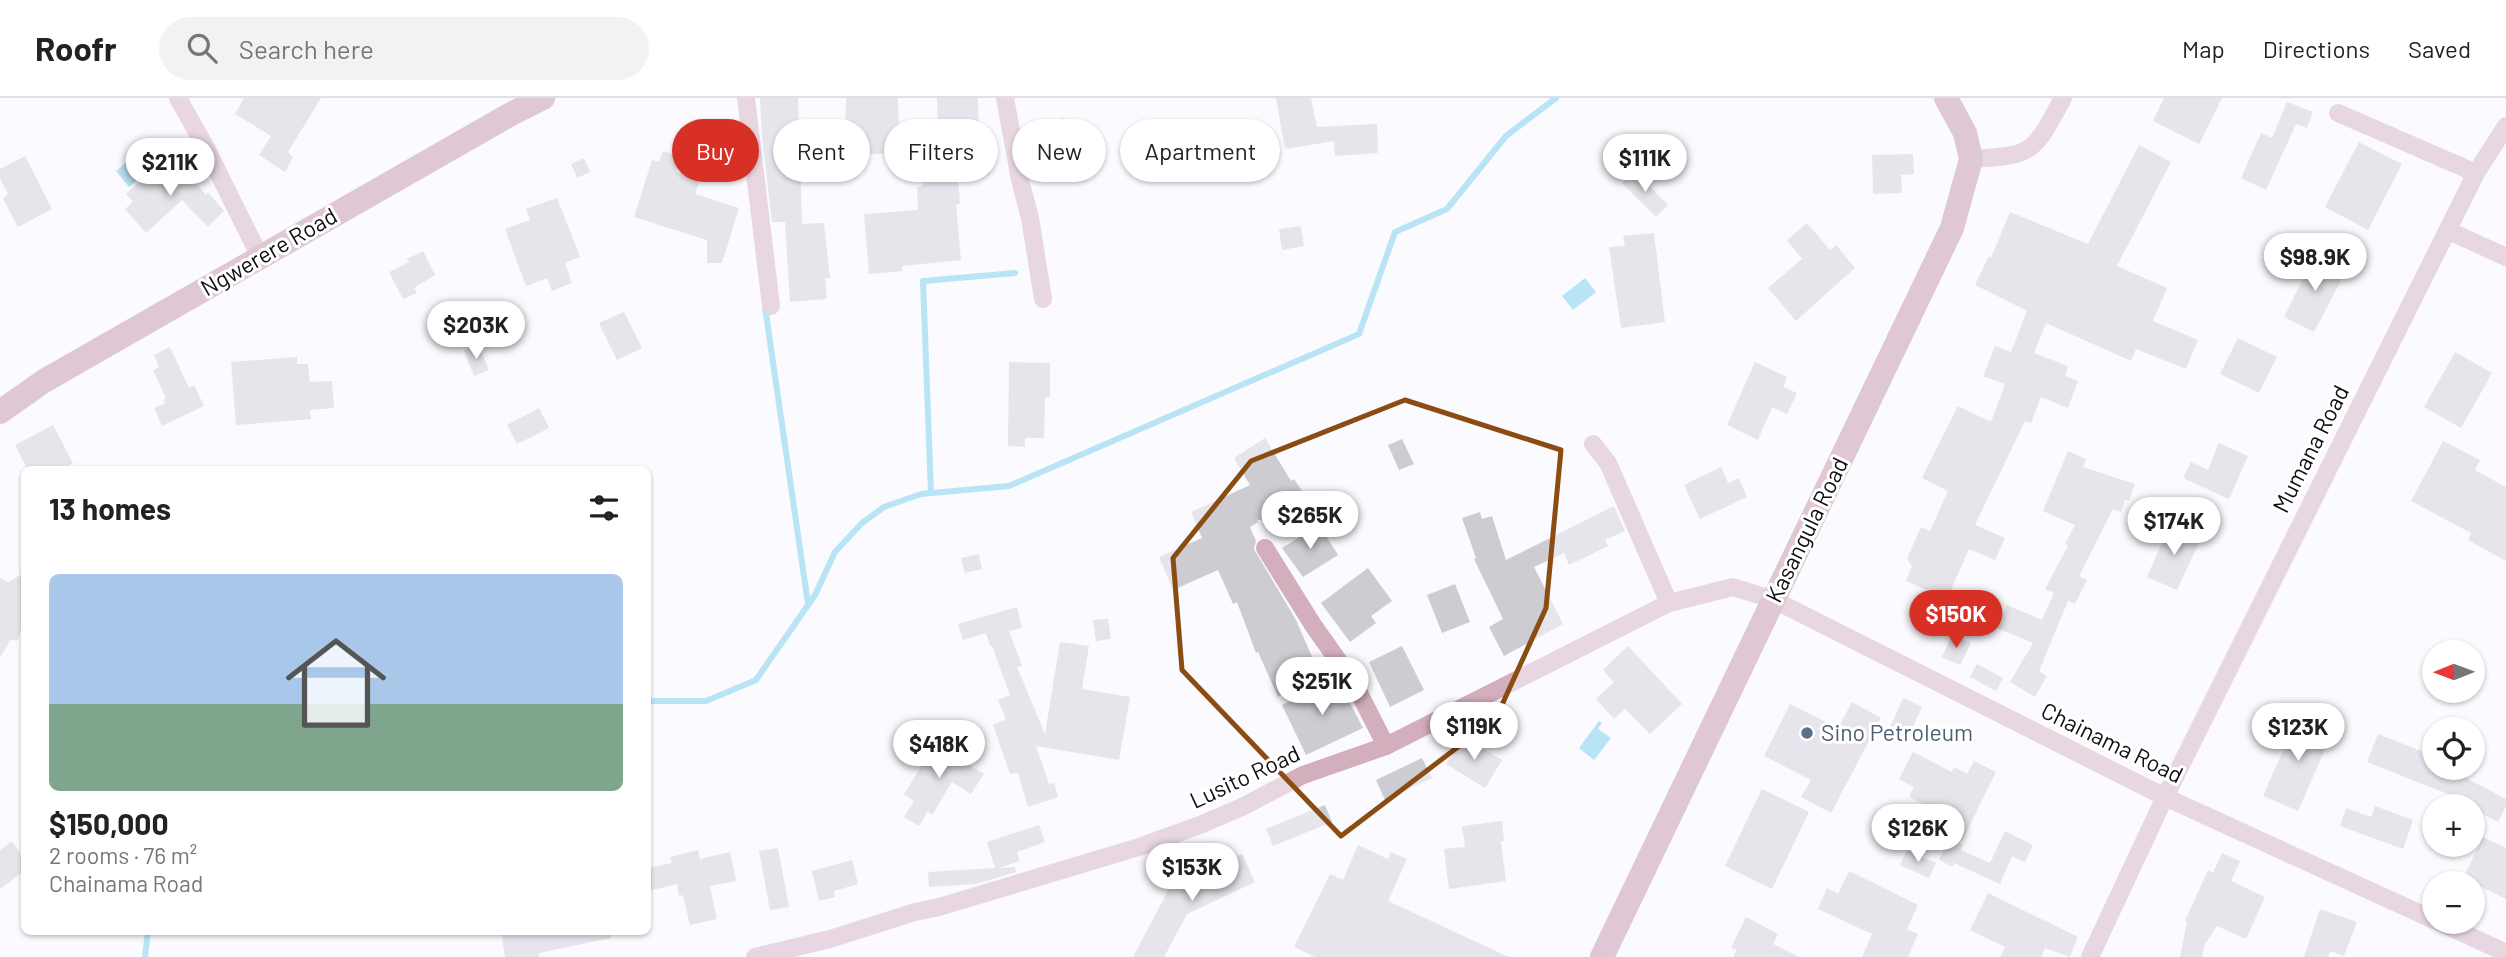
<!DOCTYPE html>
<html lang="en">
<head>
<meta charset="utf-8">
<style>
  :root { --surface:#fff; --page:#f2f2f2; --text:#222; --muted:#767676; --line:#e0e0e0; --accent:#d93025 }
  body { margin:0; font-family:Barlow,sans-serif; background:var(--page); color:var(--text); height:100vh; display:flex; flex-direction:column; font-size:26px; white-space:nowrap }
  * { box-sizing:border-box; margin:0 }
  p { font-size:23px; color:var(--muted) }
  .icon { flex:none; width:38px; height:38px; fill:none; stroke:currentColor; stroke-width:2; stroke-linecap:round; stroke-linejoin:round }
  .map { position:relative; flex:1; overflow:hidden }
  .drawer { position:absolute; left:21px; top:368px; width:630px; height:469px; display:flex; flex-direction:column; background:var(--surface); border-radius:10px; box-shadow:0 2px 5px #0004 }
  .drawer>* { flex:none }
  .guide { position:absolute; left:672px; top:21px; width:665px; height:63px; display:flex; gap:14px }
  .needle { width:46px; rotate:269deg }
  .tools { position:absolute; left:2422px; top:542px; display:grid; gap:14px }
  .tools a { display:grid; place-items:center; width:63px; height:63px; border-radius:50%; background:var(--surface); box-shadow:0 2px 5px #0004; font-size:35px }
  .price { position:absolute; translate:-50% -60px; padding:0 16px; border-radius:24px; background:#fff; color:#222; font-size:23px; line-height:46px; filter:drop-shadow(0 2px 4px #0008) }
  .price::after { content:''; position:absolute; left:50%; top:42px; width:21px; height:16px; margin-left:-10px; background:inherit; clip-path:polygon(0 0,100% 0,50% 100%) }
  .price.selected { background:var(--accent); color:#fff }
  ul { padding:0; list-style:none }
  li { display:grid; align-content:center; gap:14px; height:371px; padding:0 28px }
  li+li { border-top:2px solid var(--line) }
  li span { display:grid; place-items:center; height:217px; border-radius:10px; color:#555 }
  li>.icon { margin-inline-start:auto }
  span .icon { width:126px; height:126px; fill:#fffc; stroke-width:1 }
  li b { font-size:30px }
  h2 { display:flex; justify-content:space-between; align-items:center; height:84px; padding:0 28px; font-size:30px }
  .chip { padding:0 24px; border-radius:32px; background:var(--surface); box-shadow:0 2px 5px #0004; font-size:24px; line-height:63px }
  .chip.selected { background:var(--accent); color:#fff }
  header { display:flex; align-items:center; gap:42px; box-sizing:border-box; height:98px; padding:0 35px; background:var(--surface); border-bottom:2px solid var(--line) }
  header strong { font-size:33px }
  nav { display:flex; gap:38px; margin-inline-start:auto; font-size:24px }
  .search { width:490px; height:63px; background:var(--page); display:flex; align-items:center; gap:18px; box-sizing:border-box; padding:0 24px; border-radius:38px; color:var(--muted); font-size:26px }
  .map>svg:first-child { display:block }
</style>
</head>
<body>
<header>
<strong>Roofr</strong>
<div class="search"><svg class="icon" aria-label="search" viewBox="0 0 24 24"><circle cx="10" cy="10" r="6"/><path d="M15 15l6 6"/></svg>Search here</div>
<nav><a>Map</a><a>Directions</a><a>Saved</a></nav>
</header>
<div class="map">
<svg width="2506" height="859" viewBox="0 0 2506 859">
  <rect width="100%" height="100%" fill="#fafaff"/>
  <!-- water -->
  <g fill="#68c9ea">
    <path d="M141 52 154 68 129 89 116 73Z"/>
    <path d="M1585 180 1596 194 1573 212 1562 198Z"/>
    <path d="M1599 623 1602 625 1598 631 1611 640 1594 662 1579 650Z"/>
  </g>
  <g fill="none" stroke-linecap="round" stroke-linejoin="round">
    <!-- stream -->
    <g stroke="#68c9ea" stroke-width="6">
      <path d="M765 209 808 506"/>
      <path d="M931 395 923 183 1015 175"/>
      <path d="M648 603H706L756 582 815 497 835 454 862 425 884 409 921 396 1009 388 1359 236 1395 134 1447 111 1506 38 1556 0"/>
      <path d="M145 859 148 833"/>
    </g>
  </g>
  <!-- building -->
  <g fill="#ccccd2">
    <path d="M244 0H321L288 54 293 59 285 74 259 57 271 38 235 16Z"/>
    <path d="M760 0H798L802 126 824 125 830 180H825L827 201 790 204 785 124H772L762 39Z"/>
    <path d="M846 0H898L899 34H904V40L938 39 937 0H978L979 40H989L990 77 958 78 960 106 956 107 961 162 902 168 903 173 869 176 864 116 918 112 917 89 923 88 922 55 836 57 837 33H845Z"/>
    <path d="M1276 0H1311L1317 29 1377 26 1378 55 1335 58 1334 43 1285 51Z"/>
    <path d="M2164 0H2222L2199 46 2153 23Z"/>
    <path d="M2287 4 2313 14 2307 30 2296 26 2266 92 2241 80 2261 35 2272 40Z"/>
    <path d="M1064 20 1067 37 1038 42 1035 24Z"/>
    <path d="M2359 44 2402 66 2368 132 2325 109Z"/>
    <path d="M2139 47 2171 64 2117 168 2167 190 2153 223 2198 242 2186 271 2136 251 2131 263 2046 225 2034 255 2068 268 2065 278 2078 283 2068 310 2041 299 2031 325 2025 323 1975 427 2005 440 1995 462 1969 451 1947 501 1906 483 1912 468 1907 461 1921 429 1930 433 1948 393 1922 380 1958 308 1991 324 2005 286 1983 278 1995 248 2011 254 2027 213 1975 187 1989 158 1991 160 2010 114 2088 146Z"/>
    <path d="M663 53 681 59 676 74 700 82 695 96 739 110 722 165H707V142L634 119 652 62 659 64Z"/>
    <path d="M1913 56 1914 76 1901 77 1902 95 1873 96 1872 57Z"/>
    <path d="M25 58 52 111 18 129 3 101 8 96 0 81V71Z"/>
    <path d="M584 60 590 74 577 80 571 66Z"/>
    <path d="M176 63 206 97 208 94 224 113 208 129 182 102 146 135 125 111 133 104 126 96 150 74 156 81Z"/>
    <path d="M1635 73 1668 107 1656 119 1622 85Z"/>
    <path d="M557 100 580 159 565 165 572 185 552 193 547 180 526 188 505 131 530 122 526 111Z"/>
    <path d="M1807 125 1830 152 1836 147 1855 170 1796 223 1768 190 1802 161 1787 142Z"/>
    <path d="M1301 128 1304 148 1282 152 1279 131Z"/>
    <path d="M1654 135 1665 224 1621 230 1609 149 1625 148 1623 138Z"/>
    <path d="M423 153 435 177 414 190 417 195 403 201 389 174 409 164 407 161Z"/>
    <path d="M2316 155 2347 171 2314 234 2284 219Z"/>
    <path d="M624 214 642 250 617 262 599 225Z"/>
    <path d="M2238 240 2277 259 2259 295 2220 276Z"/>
    <path d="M478 247 489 272 474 278 464 253Z"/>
    <path d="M170 249 189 290 194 287 204 308 162 328 154 310 165 305 163 302 166 300 153 272 159 269 154 257Z"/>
    <path d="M2455 254 2492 275 2461 330 2424 309Z"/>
    <path d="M297 259V266H308L310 284 332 283 334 310 310 312 311 321 236 327 231 264Z"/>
    <path d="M1009 264 1050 265V299H1045L1044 340H1025V349L1008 348Z"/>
    <path d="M1755 264 1787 279 1783 289 1797 295 1787 316 1772 309 1758 342 1727 327Z"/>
    <path d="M539 310 549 330 517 346 507 327Z"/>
    <path d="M53 327 73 365 62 371H27L15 347Z"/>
    <path d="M1265 340 1291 383 1294 381 1302 393 1261 422H1257L1258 424 1250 429 1256 443 1254 451 1296 522 1317 570 1278 599 1258 554 1256 555 1237 504 1233 506 1218 472 1173 492 1159 459 1202 440 1191 414 1250 387 1234 360Z"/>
    <path d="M1402 341 1414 366 1399 372 1388 347Z"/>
    <path d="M2443 343 2480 362 2475 372 2506 389V463L2468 442 2471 435 2411 403Z"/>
    <path d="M2219 345 2248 358 2229 401 2183 380 2191 364 2208 372Z"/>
    <path d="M2068 353 2086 361 2083 369 2135 386 2129 403 2125 402 2121 414 2113 411 2079 478 2087 482 2075 506 2068 503 2039 573 2047 578 2035 599 2010 584 2033 545 1997 530 2007 507 2042 522 2054 495 2045 491 2068 448 2065 446 2075 427 2043 413Z"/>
    <path d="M1721 369 1728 385 1739 380 1747 399 1700 421 1684 387Z"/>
    <path d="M1614 408 1625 433 1605 442 1608 448 1569 467 1564 455 1534 469 1563 526 1504 558 1489 529 1503 521 1474 461 1476 460 1462 420 1480 414 1482 421 1492 418 1506 462Z"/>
    <path d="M2170 426 2201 440 2177 492 2147 479Z"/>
    <path d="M1319 427 1338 457 1303 479 1282 450Z"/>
    <path d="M979 456 982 471 965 475 961 460Z"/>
    <path d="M1368 470 1392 503 1371 518 1376 525 1350 544 1321 505Z"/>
    <path d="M24 475V525L17 543 11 541 0 560V480L8 484Z"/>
    <path d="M1455 486 1470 524 1442 535 1427 497Z"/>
    <path d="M1017 509 1022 530 1009 533 1022 568 1017 569 1045 636 1060 544 1089 548 1082 591 1130 599 1119 662 1036 648 1049 686 1054 685 1058 699 1028 709 1018 675 1010 676 993 627 1006 621 998 602 1010 597 992 548H990L986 535 963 542 958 526Z"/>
    <path d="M1108 521 1111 541 1096 543 1093 522Z"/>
    <path d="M1952 536 1971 545 1960 567 1942 559Z"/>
    <path d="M1402 548 1424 592 1390 609 1369 564Z"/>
    <path d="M1628 548 1682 606 1650 636 1625 611 1614 621 1596 601 1614 584 1603 572Z"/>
    <path d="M1977 566 2003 580 1996 593 1970 579Z"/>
    <path d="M1337 580 1363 630 1306 657 1282 607Z"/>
    <path d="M1903 600 1922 609 1906 644 1887 636Z"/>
    <path d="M1852 604 1881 620 1831 715 1801 699 1811 682 1764 658 1790 606 1838 630Z"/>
    <path d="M2299 616 2334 631 2298 713 2263 698Z"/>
    <path d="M2378 636 2434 658V670H2447L2506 701V708L2498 724 2462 705 2463 702 2367 664Z"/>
    <path d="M1463 638 1502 662 1485 690 1446 666Z"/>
    <path d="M940 639 964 654 959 661 984 676 971 696 952 684 932 717 928 713 919 728 904 719 914 703 904 696Z"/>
    <path d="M1913 654 1952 674 1954 669 1967 676 1974 663 1996 674 1962 743 1941 732 1947 718 1909 699 1914 689 1899 681Z"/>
    <path d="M1422 660 1432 680 1385 702 1376 682Z"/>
    <path d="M1762 691 1809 714 1772 791 1725 768Z"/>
    <path d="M1325 707 1332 724 1273 748 1266 731Z"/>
    <path d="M2375 708 2413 722 2403 751 2340 728 2346 710 2371 719Z"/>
    <path d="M1502 723 1504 743H1501L1506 783 1449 791 1444 751 1465 749 1462 728Z"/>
    <path d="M1039 727 1045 744 1017 754 1020 763 999 770 1015 769 1016 774 976 786 929 789 928 774 995 770 987 744Z"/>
    <path d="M2005 733 2033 747 2025 764 2012 758 2000 786 1954 765 1953 769 1939 762 1949 741 1963 747 1961 752 1990 765Z"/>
    <path d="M2483 739 2506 750V801L2463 780Z"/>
    <path d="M12 743 24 761V773L0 791V752Z"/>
    <path d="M1358 747 1388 761 1391 754 1407 761 1388 803 1509 859H1315L1294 849 1330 776 1343 782Z"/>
    <path d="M778 750 789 809 770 812 759 753Z"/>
    <path d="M698 752 700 761 730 754 736 783 710 788 717 821 690 827 683 797 679 798 677 786 648 793V770L672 765 670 759Z"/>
    <path d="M1907 752 1936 765 1929 780 1900 767Z"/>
    <path d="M2222 755 2240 763 2231 783 2265 799 2246 841 2217 828 2205 846 2202 859H2180L2187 824 2185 823 2208 772 2213 775Z"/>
    <path d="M1242 756 1255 784 1187 816 1164 859H1133L1170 789Z"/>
    <path d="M852 762 858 786 834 793 835 799 819 803 812 773Z"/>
    <path d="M1849 773 1918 807 1907 831 1918 836 1908 859H1862L1872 836 1818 811 1827 790 1838 796Z"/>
    <path d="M1988 795 2078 839 2070 859 2045 850 2041 859H2000L2005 849 1970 832Z"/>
    <path d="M2320 811 2357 824 2344 858 2330 853 2328 859H2304Z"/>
    <path d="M1746 819 1778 836 1773 846 1799 859H1733L1737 852 1731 850Z"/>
    <path d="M501 833H611V840L539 855V859H505Z"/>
  </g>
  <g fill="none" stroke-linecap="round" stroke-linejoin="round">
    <!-- street -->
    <g stroke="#d3aebc" stroke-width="18">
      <path d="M178 0 206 50 260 159"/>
      <path d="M746 0 771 208"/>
      <path d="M1005 0 1020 82 1030 120 1043 201"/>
      <path d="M2338 15 2476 75"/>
      <path d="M1971 61C2034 58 2034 54 2063 0"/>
      <path d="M2449 133 2506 159"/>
      <path d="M1593 346 1608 365 1669 505"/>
      <path d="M1265 450 1313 527 1354 585 1386 648"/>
      <path d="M2439 824 2506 855"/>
      <path d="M755 859 830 841 915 814 939 809 1139 749 1200 727 1242 709 1303 677 1386 648 1669 505 1733 489 1774 502 2165 699 2434 822"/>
      <path d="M2090 859 2165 699 2476 75 2506 28"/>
    </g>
    <!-- secondary -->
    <g stroke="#be899d" stroke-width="24">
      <path d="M0 314 44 283 511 16 543 0"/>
      <path d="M1602 859 1952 130 1971 61 1965 35 1946 0"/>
    </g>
  </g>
  <!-- marked area -->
  <path d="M0 0H2506V859H0ZM1405 302 1561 352 1546 510 1496 620 1341 738 1182 572 1173 460 1251 363Z" fill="#fafaff" fill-opacity=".55" fill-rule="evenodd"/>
  <path fill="none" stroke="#8b4c13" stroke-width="5" stroke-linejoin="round" d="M1405 302 1561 352 1546 510 1496 620 1341 738 1182 572 1173 460 1251 363Z"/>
  <!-- markers -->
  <circle fill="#5c6f8a" stroke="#fff" stroke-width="2.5" cx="1807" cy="635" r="7"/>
  <g text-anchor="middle" stroke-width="6" stroke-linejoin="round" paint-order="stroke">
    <!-- street labels -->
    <g font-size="23" fill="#0e0e10" stroke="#fff">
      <text transform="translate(269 154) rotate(-30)" y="8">Ngwerere Road</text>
      <text transform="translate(2311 351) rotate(-63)" y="8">Mumana Road</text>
      <text transform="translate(1807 432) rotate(-64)" y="8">Kasangula Road</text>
      <text transform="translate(2112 645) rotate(26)" y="8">Chainama Road</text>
      <text transform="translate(1245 679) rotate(-25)" y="8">Lusito Road</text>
    </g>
    <!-- service labels -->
    <g font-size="23" fill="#4e5e75" stroke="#fff" text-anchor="start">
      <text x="1821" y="643">Sino Petroleum</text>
    </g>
  </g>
</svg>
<div class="tools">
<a><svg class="needle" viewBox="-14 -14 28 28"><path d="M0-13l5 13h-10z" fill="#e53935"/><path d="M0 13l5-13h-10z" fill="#767676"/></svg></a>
<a><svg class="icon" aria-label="locate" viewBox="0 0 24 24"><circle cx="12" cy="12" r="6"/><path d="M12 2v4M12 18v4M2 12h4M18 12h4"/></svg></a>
<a>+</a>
<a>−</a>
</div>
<b class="price" style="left:1645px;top:96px">$111K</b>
<b class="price" style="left:170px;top:100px">$211K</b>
<b class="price" style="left:2315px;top:195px">$98.9K</b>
<b class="price" style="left:476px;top:263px">$203K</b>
<b class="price" style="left:1310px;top:453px">$265K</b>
<b class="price" style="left:2174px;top:459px">$174K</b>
<b class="price selected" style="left:1956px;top:552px">$150K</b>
<b class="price" style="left:1322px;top:619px">$251K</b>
<b class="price" style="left:1474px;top:664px">$119K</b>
<b class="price" style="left:2298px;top:665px">$123K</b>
<b class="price" style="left:939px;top:682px">$418K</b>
<b class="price" style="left:1918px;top:766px">$126K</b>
<b class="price" style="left:1192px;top:805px">$153K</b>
<div class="guide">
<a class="chip selected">Buy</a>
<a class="chip">Rent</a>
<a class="chip">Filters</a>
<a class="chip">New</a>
<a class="chip">Apartment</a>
</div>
<section class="drawer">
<h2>13 homes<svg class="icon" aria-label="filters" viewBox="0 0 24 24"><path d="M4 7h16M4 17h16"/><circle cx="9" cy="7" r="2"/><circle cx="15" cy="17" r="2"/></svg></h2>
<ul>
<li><span style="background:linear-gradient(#a9c7e8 60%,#7fa58c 0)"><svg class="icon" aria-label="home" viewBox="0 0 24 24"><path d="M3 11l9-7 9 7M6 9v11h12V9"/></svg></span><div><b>$150,000</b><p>2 rooms · 76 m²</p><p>Chainama Road</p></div></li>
</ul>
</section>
</div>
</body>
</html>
